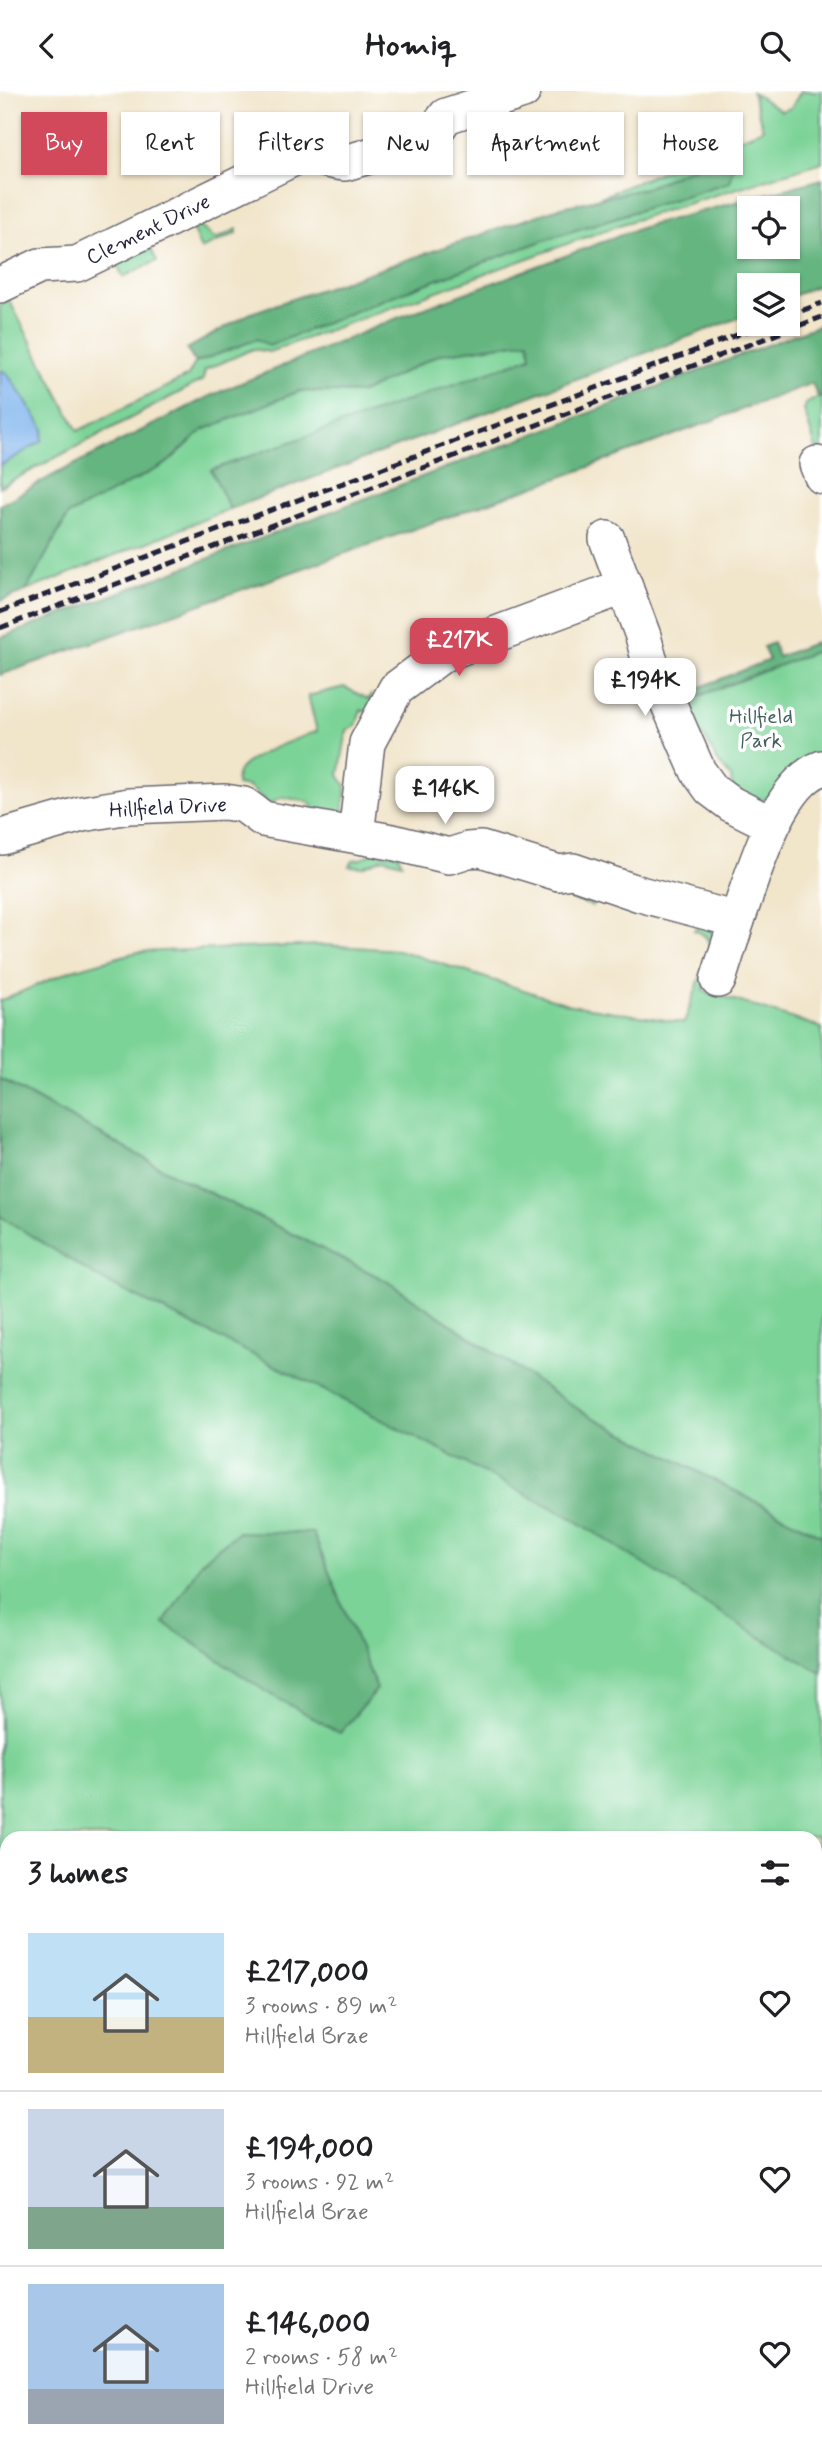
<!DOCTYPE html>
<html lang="en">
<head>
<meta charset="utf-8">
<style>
  :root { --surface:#fff; --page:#f6f6f6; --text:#202124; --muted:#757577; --line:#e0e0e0; --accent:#d1495b }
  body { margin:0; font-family:Mynerve,sans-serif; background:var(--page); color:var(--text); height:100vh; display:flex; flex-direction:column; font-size:26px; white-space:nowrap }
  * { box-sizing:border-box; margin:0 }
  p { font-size:23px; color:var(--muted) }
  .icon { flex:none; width:38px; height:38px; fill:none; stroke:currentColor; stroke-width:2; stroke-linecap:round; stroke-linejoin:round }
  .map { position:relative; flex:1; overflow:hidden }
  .sheet { position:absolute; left:0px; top:1740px; width:822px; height:625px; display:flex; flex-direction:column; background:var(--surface); border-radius:21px 21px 0 0; box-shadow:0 2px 5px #0004 }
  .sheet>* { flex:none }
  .hud { position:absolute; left:21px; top:21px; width:780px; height:63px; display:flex; gap:14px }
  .buttons { position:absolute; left:737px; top:105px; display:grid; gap:14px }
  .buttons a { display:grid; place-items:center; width:63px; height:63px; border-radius:0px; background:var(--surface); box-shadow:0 2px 5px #0004; font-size:35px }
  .price { position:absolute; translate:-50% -60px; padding:0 16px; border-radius:14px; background:#fff; color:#222; font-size:23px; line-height:46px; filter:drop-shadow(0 2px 4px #0008) }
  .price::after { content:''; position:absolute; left:50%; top:42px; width:21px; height:16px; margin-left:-10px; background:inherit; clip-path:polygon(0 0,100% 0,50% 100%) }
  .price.selected { background:var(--accent); color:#fff }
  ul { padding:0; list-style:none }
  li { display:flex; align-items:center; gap:21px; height:175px; padding:0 28px }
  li+li { border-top:2px solid var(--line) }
  li span { display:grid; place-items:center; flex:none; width:196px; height:140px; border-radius:0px; color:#555 }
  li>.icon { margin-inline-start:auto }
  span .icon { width:84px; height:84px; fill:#fffc; stroke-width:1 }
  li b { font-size:30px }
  h2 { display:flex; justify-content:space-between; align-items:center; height:84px; padding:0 28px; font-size:30px }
  .tag { padding:0 24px; border-radius:0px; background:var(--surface); box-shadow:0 2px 5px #0004; font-size:24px; line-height:63px }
  .tag.selected { background:var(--accent); color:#fff }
  header { display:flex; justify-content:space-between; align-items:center; height:91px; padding:0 28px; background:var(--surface); font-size:32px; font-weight:800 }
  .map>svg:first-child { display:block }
</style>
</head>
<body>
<header><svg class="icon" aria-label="back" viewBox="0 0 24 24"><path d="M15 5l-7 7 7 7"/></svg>Homiq<svg class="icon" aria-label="search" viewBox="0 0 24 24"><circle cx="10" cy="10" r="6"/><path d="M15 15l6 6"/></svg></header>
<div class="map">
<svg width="822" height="2364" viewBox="0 0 822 2364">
  <rect width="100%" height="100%" fill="#fff"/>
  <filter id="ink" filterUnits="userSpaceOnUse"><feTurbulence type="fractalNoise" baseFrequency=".0143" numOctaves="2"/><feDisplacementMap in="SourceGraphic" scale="14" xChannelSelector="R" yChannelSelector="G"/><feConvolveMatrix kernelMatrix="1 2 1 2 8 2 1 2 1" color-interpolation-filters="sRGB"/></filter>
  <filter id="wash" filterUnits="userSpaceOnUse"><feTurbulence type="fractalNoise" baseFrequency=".00686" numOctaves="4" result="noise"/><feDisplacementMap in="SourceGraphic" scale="28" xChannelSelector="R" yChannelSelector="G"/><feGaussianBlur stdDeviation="1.57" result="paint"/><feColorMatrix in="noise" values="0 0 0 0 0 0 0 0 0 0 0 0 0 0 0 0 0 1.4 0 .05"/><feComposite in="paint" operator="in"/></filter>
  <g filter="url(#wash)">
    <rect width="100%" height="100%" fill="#f1e5ca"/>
    <!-- green -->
    <g fill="#7cd397" stroke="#4f7a69" stroke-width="2" fill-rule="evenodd">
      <path d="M801 0H822V71L625 132 269 261 253 258 205 279 203 289 0 396V214L9 209 78 340 188 285 195 272 257 248 269 255 387 207 550 147 729 91 716 66 646 97 589 111 763 38 752 1 781 20 791 17Z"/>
      <path d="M199 135 216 148 237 138V142L201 158 192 138Z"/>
      <path d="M150 156 157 170 123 186 117 173Z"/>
      <path d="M529 250 532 266 212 379 230 418 26 500 68 424 166 373 203 339 300 300 362 302 440 263Z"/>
      <path d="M822 304V364L817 361 804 319 806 313Z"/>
      <path d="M822 558V662L763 710 733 705 731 686 717 670 706 648 700 644 686 610Z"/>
      <path d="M344 596 368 608 371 604 373 610 368 621 361 619 356 635 347 639 339 684 346 695 343 721 337 724 316 721 309 711 282 706 269 713 249 696 236 694C236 688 236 683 240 678 254 662 297 648 317 640L308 605Z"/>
      <path d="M373 762 398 763 402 772 383 767 363 776 349 775 353 769 361 768Z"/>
      <path d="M546 791 583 797 592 807V815L540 797Z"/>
      <path d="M700 832C730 845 711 877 703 899L822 937V1445L581 1320 385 1189 176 1085 0 988V910L72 879 137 861 324 854 398 859 571 914 684 932 710 859C709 847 705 843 694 839Z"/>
      <path d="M0 1027 822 1496V2364H0ZM7 1746H816V2357H7Z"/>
    </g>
    <!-- forest -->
    <g fill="#65b580" stroke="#446c5e" stroke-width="2" fill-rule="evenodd">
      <path d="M736 65 729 91 550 147 387 207 269 255 257 248 195 272 187 258 251 222 562 116 646 97 716 66Z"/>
      <path d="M822 88V193L788 207V194H749V223L230 418 211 379 531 266 529 250 440 263 362 302 299 300 203 339 166 373 68 424 26 500 0 510V414L52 385 210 305 395 228 643 136ZM749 117H788V156H749Z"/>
      <path d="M822 233V304L818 306 812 292 581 379 0 584V547Z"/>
      <path d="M822 549V558L686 610 683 603 769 569 763 556 773 552 778 566Z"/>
      <path d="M0 988 176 1085 385 1189 581 1320 822 1445V1582L738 1533 572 1427 320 1297 102 1189 0 1125Z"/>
      <path d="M238 1441 313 1442 377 1598 340 1642 265 1600 164 1532 201 1471Z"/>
    </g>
    <!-- water -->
    <path fill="#7eb4ed" stroke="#506b94" stroke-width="2" d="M0 279 7 282 44 338 42 350 0 375Z"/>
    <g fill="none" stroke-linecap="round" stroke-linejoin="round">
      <!-- stream -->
      <g stroke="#7eb4ed" stroke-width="7">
        <path d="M557 2357 560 2360 561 2357"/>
        <path d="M426 2364 431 2357"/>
      </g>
    </g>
  </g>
  <g filter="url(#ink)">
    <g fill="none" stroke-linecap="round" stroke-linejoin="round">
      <defs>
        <g id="minor">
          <path d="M0 194 40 175 77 173 296 66C315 62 326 71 345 72L430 47 446 25 523 0"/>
          <path d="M817 373 822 385"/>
          <path d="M607 448 643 545 649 568 698 680 711 698 731 713 771 733"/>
          <path d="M356 744 367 652 396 598 443 563 625 495"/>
          <path d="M2 746 82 723 129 715 225 711 244 714 263 728 392 751 449 765 468 759 481 758 559 782 573 780 640 803 737 829C752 788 777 692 822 677"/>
          <path d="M718 889 737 829"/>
        </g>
      </defs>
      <!-- minor casing -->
      <use href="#minor" stroke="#6a666d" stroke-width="38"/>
      <!-- minor -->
      <use href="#minor" stroke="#fff" stroke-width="35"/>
      <!-- rail -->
      <g stroke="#22223b" stroke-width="5" stroke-dasharray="10 5" stroke-linecap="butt">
        <path d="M788 225 822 212"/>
        <path d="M0 521 766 233"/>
        <path d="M0 537 822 226"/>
      </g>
    </g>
  </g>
  <g text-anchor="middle" stroke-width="7" stroke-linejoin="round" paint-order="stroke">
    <!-- street labels -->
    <g font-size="21" fill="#22223b" stroke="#fff">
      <text transform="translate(148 138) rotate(-26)" y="7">Clement Drive</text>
      <text transform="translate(168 716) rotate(-3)" y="7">Hillfield Drive</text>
    </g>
    <!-- park labels -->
    <g font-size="21" fill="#42605b" stroke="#fff">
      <text x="761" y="632">Hillfield<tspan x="761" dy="24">Park</tspan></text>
    </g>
  </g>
</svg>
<div class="buttons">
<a><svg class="icon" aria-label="locate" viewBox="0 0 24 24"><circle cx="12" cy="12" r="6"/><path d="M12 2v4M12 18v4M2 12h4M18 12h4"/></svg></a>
<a><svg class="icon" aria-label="layers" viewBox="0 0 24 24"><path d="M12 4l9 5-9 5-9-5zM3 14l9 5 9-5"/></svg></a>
</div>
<b class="price selected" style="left:459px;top:587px">£217K</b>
<b class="price" style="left:645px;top:627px">£194K</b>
<b class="price" style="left:445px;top:735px">£146K</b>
<div class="hud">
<a class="tag selected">Buy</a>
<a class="tag">Rent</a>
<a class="tag">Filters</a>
<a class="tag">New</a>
<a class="tag">Apartment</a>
<a class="tag">House</a>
</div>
<section class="sheet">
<h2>3 homes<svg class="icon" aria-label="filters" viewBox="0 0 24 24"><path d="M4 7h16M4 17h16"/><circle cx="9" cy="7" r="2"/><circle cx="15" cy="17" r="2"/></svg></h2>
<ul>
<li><span style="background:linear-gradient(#bfe0f5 60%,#c2b280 0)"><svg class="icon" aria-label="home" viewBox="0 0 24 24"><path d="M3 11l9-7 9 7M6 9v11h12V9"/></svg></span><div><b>£217,000</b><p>3 rooms · 89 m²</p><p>Hillfield Brae</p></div><svg class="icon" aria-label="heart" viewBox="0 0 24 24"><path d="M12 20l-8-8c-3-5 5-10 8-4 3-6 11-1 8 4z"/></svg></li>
<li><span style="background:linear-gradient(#c9d6e8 70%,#7fa58c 0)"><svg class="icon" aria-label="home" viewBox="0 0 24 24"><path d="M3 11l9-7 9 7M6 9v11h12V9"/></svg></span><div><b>£194,000</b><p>3 rooms · 92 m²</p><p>Hillfield Brae</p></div><svg class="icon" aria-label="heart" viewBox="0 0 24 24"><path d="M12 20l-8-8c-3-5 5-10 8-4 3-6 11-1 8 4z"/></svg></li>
<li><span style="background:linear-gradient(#a9c7e8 75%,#9aa5b1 0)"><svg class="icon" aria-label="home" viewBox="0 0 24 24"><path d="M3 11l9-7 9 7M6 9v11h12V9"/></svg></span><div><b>£146,000</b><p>2 rooms · 58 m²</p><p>Hillfield Drive</p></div><svg class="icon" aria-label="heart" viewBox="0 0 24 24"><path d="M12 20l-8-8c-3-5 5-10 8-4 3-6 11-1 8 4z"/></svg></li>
</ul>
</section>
</div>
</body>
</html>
